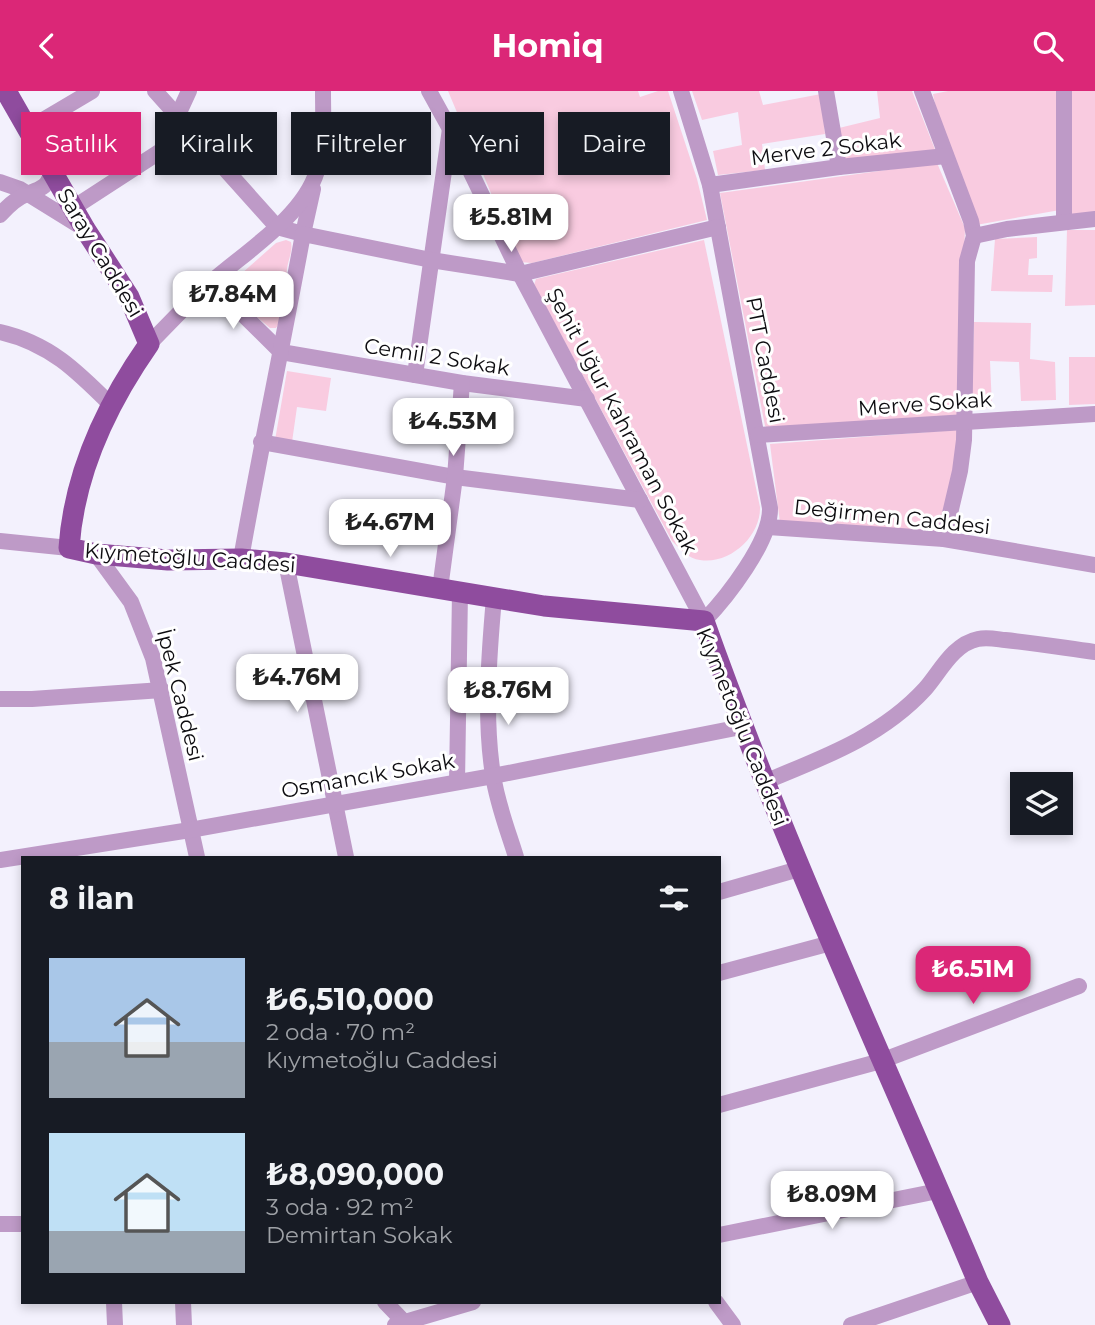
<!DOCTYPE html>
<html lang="tr">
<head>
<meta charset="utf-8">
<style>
  :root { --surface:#171b24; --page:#20242c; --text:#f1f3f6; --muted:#9ea1a6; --accent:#db2777 }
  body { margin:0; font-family:Montserrat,sans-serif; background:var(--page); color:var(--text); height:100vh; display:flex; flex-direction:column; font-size:26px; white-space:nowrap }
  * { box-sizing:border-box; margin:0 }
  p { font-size:23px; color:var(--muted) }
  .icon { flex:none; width:38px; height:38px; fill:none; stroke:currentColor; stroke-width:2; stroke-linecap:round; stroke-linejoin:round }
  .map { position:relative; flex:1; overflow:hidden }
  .drawer { position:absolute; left:21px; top:765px; width:700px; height:448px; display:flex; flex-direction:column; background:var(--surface); border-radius:0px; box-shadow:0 4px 10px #0003 }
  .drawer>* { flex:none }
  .top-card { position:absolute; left:21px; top:21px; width:700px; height:63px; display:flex; gap:14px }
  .buttons { position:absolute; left:1010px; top:681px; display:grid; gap:14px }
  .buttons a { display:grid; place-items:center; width:63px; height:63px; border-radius:0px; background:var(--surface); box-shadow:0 4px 10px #0003; font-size:35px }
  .price { position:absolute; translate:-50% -60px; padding:0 16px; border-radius:14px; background:#fff; color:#222; font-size:23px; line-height:46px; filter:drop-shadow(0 2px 4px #0008) }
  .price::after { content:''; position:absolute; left:50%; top:42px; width:21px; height:16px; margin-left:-10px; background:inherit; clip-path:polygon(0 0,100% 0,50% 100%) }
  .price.on { background:var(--accent); color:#fff }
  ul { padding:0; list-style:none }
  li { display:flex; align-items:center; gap:21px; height:175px; padding:0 28px }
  li span { display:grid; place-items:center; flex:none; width:196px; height:140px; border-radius:0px; color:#555 }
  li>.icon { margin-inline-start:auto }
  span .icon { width:84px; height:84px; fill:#fffc; stroke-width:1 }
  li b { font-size:30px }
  h2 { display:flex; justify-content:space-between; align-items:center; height:84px; padding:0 28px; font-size:30px }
  .tag { padding:0 24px; border-radius:0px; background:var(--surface); box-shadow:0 4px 10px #0003; font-size:24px; line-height:63px }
  .tag.on { background:var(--accent); color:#fff }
  header { display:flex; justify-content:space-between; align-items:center; height:91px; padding:0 28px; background:var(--accent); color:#fff; font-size:32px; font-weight:700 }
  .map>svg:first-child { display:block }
</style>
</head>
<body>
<header><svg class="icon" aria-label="back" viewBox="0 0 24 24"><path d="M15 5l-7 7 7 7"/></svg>Homiq<svg class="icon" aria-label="search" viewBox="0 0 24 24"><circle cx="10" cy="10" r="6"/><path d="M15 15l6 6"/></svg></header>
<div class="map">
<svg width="1095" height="1234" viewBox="0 0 1095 1234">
  <rect width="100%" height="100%" fill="#f3f1fd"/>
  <!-- green -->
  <g fill="#f9cbe0">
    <path d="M448 0H638L640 6 658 0H668L697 88 707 129 532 172 520 171Z"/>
    <path d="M692 0H759L763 14 821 3 825 43 762 53 765 79 718 84 713 60 742 54 738 21 702 29Z"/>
    <path d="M877 0H912L936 61 845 75 839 37 880 27Z"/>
    <path d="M948 0H1059L1060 119 976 134 938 28 933 3Z"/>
    <path d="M1070 0H1095V125H1071Z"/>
    <path d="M937 72 965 137 959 324 774 341 765 335 720 102Z"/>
    <path d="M1067 139H1095V214L1065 215Z"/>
    <path d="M1037 146V167L1029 168 1028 184H1053L1052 201 991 200 995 148Z"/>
    <path d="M286 149 291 151C293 160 288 169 287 178 285 196 288 222 276 237H270L224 198 276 152Z"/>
    <path d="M704 149 760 416C761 445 730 474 700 469 689 468 680 458 672 450L534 194 536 188Z"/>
    <path d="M974 231 1031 232 1030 268 1055 271 1056 309 1021 310 1019 271 990 270 992 316 971 319Z"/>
    <path d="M1069 266H1095V313L1069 314Z"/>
    <path d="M287 280 331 287 326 320 297 316 292 351 275 349Z"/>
    <path d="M955 339 960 340 959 360 940 441 780 432 770 353Z"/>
  </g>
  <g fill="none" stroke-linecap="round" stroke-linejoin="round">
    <!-- minor -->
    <g stroke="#be9ac7" stroke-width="16">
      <path d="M155 0 277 136 303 143 313 98"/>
      <path d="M429 0 450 38 520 183 704 530C727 506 771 450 770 417L710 94 681 0"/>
      <path d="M826 0 839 76"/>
      <path d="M922 0 971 130 974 145 967 170 964 349 960 380 944 448"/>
      <path d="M177 26 189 0"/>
      <path d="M28 38 92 0"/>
      <path d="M0 91 20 98 83 137"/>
      <path d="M710 94 839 76 946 65"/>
      <path d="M73 117 190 41"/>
      <path d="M0 124C8 115 16 107 27 103 40 98 49 96 51 81"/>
      <path d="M1064 131V0"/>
      <path d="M974 145 1007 138 1095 128"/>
      <path d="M211 192 281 261 462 292 587 308"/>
      <path d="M0 241C49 252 77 280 111 314"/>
      <path d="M149 253C169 232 189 212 210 192 245 161 303 126 317 80 325 55 323 26 323 0"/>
      <path d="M415 284 450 38"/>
      <path d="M758 344 1095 323"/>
      <path d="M261 351 455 386 640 409"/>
      <path d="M768 436 944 448 1095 474"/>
      <path d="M0 450 69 457"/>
      <path d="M96 463 131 511 153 567 197 766"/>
      <path d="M241 468C260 360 283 252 303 143L431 169 520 183 718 136"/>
      <path d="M286 472 346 766"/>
      <path d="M440 498 455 386 462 292"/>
      <path d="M494 507C489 563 484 628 493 684 497 712 508 740 516 766"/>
      <path d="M0 608H32L162 599"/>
      <path d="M457 691 460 501"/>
      <path d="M764 691C822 667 881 646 925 598 940 581 953 553 978 548 987 546 996 548 1005 549 1035 552 1065 557 1095 561"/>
      <path d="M0 769 190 739 493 685 741 636"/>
      <path d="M719 801 799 778"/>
      <path d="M719 882 831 852"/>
      <path d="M719 1014 881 970 1079 895"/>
      <path d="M0 1133H23"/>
      <path d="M719 1144 938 1100"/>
      <path d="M114 1211 115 1234"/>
      <path d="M183 1211 184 1234"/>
      <path d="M385 1211 407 1234"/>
      <path d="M716 1211 733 1234"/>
      <path d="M395 1234 473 1211"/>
      <path d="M851 1234 978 1191"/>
    </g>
    <!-- major -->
    <path stroke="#8f4c9e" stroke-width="21" d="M6 0 85 138 129 206 149 253C107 313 74 382 69 457L96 463 168 469 241 468 286 472 544 515 704 530C784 755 885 971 978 1191L1000 1234"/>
  </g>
  <g text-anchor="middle" stroke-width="6" stroke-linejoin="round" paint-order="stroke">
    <!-- street labels -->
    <g font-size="21" fill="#0d0c10" stroke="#fff">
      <text transform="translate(826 58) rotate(-7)" y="7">Merve 2 Sokak</text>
      <text transform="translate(100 162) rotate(59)" y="7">Saray Caddesi</text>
      <text transform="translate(437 266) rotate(9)" y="7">Cemil 2 Sokak</text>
      <text transform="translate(765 269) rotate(79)" y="7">PTT Caddesi</text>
      <text transform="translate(925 313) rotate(-4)" y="7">Merve Sokak</text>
      <text transform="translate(622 330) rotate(62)" y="7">Şehit Uğur Kahraman Sokak</text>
      <text transform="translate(892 426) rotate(6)" y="7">Değirmen Caddesi</text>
      <text transform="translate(190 467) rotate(4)" y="7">Kıymetoğlu Caddesi</text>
      <text transform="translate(180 604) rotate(76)" y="7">İpek Caddesi</text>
      <text transform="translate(742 636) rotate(68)" y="7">Kıymetoğlu Caddesi</text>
      <text transform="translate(368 685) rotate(-10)" y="7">Osmancık Sokak</text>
    </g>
  </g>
</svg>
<div class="buttons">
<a><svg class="icon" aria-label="layers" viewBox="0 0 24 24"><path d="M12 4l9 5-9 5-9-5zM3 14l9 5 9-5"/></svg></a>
</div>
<b class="price" style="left:511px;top:163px">₺5.81M</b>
<b class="price" style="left:233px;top:240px">₺7.84M</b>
<b class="price" style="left:453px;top:367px">₺4.53M</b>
<b class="price" style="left:390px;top:468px">₺4.67M</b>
<b class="price" style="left:297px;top:623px">₺4.76M</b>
<b class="price" style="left:508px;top:636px">₺8.76M</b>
<b class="price on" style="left:973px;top:915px">₺6.51M</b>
<b class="price" style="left:832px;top:1140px">₺8.09M</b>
<div class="top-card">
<a class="tag on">Satılık</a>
<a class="tag">Kiralık</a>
<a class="tag">Filtreler</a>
<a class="tag">Yeni</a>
<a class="tag">Daire</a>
</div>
<section class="drawer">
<h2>8 ilan<svg class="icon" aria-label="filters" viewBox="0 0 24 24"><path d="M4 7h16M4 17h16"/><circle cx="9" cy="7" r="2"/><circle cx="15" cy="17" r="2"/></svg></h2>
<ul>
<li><span style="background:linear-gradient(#a9c7e8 60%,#9aa5b1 0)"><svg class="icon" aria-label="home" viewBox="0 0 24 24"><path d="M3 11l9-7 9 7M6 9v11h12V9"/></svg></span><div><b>₺6,510,000</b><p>2 oda · 70 m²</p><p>Kıymetoğlu Caddesi</p></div></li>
<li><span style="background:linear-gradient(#bfe0f5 70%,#9aa5b1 0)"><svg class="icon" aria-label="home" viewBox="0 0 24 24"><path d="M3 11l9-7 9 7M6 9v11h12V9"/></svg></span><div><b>₺8,090,000</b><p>3 oda · 92 m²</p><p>Demirtan Sokak</p></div></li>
</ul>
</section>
</div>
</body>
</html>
